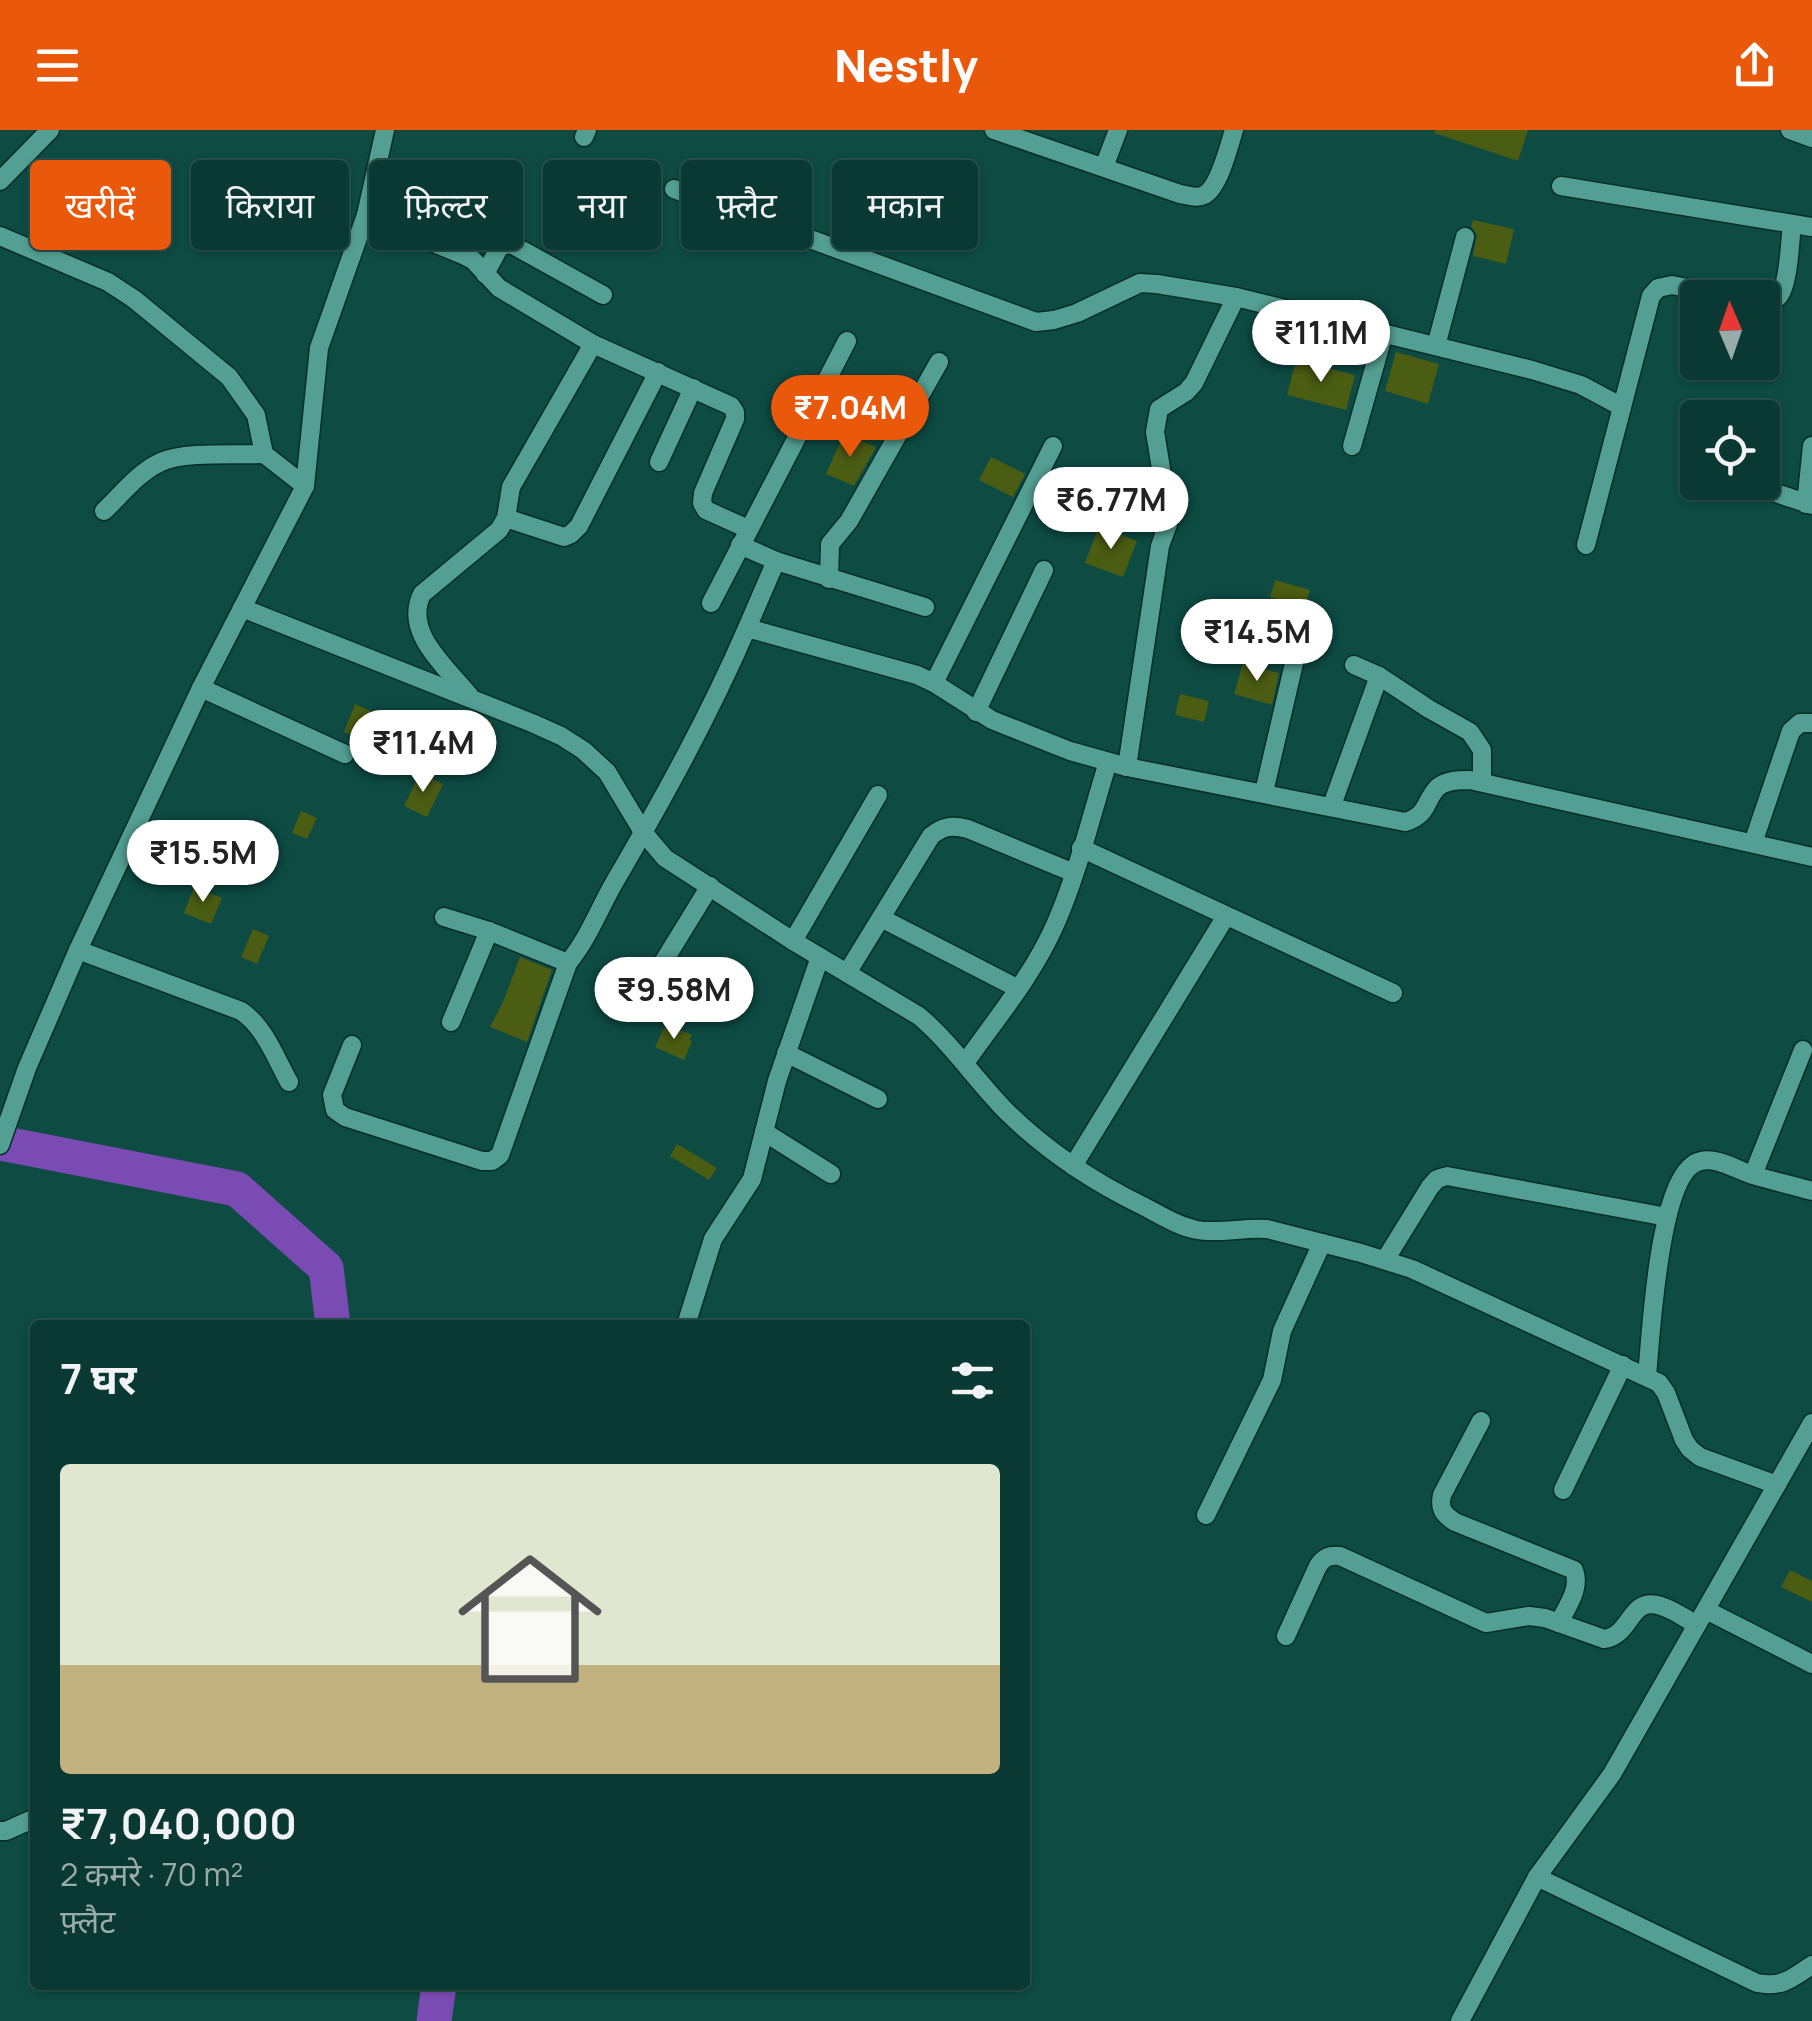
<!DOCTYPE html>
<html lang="hi">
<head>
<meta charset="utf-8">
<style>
  :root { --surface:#0a3832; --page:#18433e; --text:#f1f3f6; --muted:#99acac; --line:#2a524d; --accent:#ea580c }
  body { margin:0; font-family:Manrope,"Noto Sans Devanagari",sans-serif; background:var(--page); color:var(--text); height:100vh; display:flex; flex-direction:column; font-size:38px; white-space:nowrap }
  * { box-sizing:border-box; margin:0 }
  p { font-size:32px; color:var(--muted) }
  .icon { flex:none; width:55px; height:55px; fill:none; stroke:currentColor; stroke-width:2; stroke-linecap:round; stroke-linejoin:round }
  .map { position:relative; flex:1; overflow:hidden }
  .details { position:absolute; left:30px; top:1190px; width:1000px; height:670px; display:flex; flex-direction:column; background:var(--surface); border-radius:10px; box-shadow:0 2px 8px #0004,0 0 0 2px var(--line) }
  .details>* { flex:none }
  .banner { position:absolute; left:30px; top:30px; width:1000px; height:90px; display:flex; gap:20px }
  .needle { width:65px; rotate:358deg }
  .buttons { position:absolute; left:1680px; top:150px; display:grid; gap:20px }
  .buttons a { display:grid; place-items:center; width:100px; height:100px; border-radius:10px; background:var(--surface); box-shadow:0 2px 8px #0004,0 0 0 2px var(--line); font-size:50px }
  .price { position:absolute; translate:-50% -85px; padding:0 22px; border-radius:35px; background:#fff; color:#222; font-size:32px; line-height:65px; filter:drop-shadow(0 2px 5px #0008) }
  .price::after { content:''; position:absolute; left:50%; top:60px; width:30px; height:22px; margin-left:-15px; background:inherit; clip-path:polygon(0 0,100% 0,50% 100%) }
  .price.selected { background:var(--accent); color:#fff }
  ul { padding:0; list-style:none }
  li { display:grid; align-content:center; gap:20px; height:530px; padding:0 30px }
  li+li { border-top:2px solid var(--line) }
  li span { display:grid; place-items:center; height:310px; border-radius:10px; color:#555 }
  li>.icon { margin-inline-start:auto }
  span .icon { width:180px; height:180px; fill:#fffc; stroke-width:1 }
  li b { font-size:42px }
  h2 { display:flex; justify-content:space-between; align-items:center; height:120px; padding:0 30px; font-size:42px }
  .pill { padding:0 35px; border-radius:10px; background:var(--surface); box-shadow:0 2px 8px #0004,0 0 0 2px var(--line); font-size:35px; line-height:90px }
  .pill.selected { background:var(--accent); color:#fff }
  header { display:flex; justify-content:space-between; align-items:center; height:130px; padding:0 30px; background:var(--accent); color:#fff; font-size:45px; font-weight:800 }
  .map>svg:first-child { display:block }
</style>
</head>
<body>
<header><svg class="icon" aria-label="menu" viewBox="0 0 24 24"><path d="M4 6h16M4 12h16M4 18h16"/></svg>Nestly<svg class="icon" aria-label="share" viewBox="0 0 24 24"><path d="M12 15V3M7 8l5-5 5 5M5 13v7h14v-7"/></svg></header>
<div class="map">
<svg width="1812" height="1891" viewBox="0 0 1812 1891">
  <rect width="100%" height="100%" fill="#0d4b43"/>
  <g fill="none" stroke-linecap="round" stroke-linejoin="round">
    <!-- river -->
    <g stroke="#7b4bb4" stroke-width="35">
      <path d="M0 1013 237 1059 326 1138 333 1195"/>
      <path d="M434 1891 439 1855"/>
    </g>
  </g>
  <!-- building -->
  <g fill="#4b5c13">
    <path d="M1435 0H1528L1518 31 1434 3Z"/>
    <path d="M1473 90 1514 99 1506 134 1473 126 1477 105 1471 96Z"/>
    <path d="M1396 222 1439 234 1428 274 1385 261Z"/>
    <path d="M1296 230 1355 245 1346 280 1287 265Z"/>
    <path d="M844 303 876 317 854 356 826 344Z"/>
    <path d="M991 327 1025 344 1013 367 979 350Z"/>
    <path d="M1099 396 1137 411 1123 447 1085 433Z"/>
    <path d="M1275 450 1310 460 1305 477 1270 467Z"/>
    <path d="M1243 533 1279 543 1272 575 1234 564Z"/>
    <path d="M1180 564 1209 571 1204 592 1175 585Z"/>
    <path d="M355 574 371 581 360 609 344 602Z"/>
    <path d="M477 584 492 592 473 633 457 626Z"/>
    <path d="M420 643 443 654 427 687 404 676Z"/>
    <path d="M301 681 317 688 307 709 292 703Z"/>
    <path d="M194 757 222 768 211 794 184 783Z"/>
    <path d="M253 799 269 806 257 834 241 827Z"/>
    <path d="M520 827 552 840 527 912 490 897 503 872Z"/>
    <path d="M666 894 692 905 689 910 692 911 684 930 655 917Z"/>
    <path d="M677 1014 717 1038 709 1050 670 1026Z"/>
    <path d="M1790 1440 1812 1451V1472L1781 1457Z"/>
  </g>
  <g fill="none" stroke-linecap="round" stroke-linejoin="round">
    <defs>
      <g id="minor">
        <path d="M994 0 1180 64C1188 65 1197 69 1204 65 1219 58 1229 16 1234 0"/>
        <path d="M1790 0 1812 8"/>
        <path d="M584 7 587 0"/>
        <path d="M1104 37 1118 0"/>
        <path d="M0 51 50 0"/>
        <path d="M1561 56 1812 97"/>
        <path d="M674 59 1036 192 1054 190 1077 183 1140 153 1157 154 1236 167 1532 240 1581 255 1622 277"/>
        <path d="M366 85 463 125 473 130 499 158 593 214 731 276 735 282V289L703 363 702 373 706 380 748 399"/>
        <path d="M0 106 108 152 134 169 229 247 256 285 264 324 305 356"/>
        <path d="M485 144 499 118 506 114 513 115 603 165"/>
        <path d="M1762 172C1768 171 1774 171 1778 167 1789 157 1790 109 1792 94"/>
        <path d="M1436 216 1465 107"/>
        <path d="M1352 316 1384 203"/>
        <path d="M659 332 693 258"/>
        <path d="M1743 352 1812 375"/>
        <path d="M1806 374 1812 316"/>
        <path d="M104 381C121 365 138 343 159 333 182 321 237 325 264 324"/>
        <path d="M506 388 564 407 571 404 579 396 658 242"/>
        <path d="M740 415 776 431"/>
        <path d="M1586 415 1651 166 1658 158 1672 155 1736 168"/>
        <path d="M829 449 830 414 849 391 939 232"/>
        <path d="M711 473 847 211"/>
        <path d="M242 478 532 593 561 606 583 620 607 642 643 702 665 728 793 811 919 886C953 915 977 952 1008 983 1047 1021 1092 1051 1141 1075 1159 1084 1177 1096 1197 1100 1220 1104 1244 1097 1267 1099L1361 1123 1412 1139 1659 1253 1666 1263 1684 1310 1690 1319 1700 1327 1777 1355"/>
        <path d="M747 498 776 431 925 477"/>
        <path d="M1354 535 1379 546 1429 579 1470 602 1482 620V652"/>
        <path d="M934 553 1053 316"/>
        <path d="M201 558 345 624"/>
        <path d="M469 565C446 537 403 502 422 464L499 400 506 388 511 357 593 214"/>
        <path d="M976 582 1044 440"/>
        <path d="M1127 637 1160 416 1168 394 1167 375 1155 302 1159 279 1186 262 1194 253 1236 167"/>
        <path d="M1264 662 1302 499"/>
        <path d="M1332 675 1379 546"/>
        <path d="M1753 713 1791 601 1800 593H1812"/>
        <path d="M1081 718 1393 863"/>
        <path d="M444 787 489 801 568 833"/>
        <path d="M881 788 1017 858"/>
        <path d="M793 811 878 665"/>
        <path d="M78 820 241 881C265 897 275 927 289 952"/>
        <path d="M847 843 931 706C943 696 952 695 968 699L1074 743"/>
        <path d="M643 865 710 756"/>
        <path d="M451 892 489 801"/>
        <path d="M352 915 332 965 335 980 345 987 482 1031H492L500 1025 568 833C588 809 599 779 614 753 663 669 709 586 747 498L917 545 934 553 992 590 1070 621 1127 637 1405 692C1429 685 1424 671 1438 657 1447 650 1460 650 1470 650L1812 727"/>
        <path d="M786 923 878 969"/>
        <path d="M965 933C996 889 1033 845 1055 795 1078 743 1091 686 1108 632"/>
        <path d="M764 1002 831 1044"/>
        <path d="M0 1015 27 938 78 820 201 558 305 356 319 218 366 85 385 0"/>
        <path d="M1073 1036 1226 786"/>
        <path d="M1753 1045 1803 920"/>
        <path d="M1385 1130 1430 1057 1437 1049 1447 1046 1667 1087"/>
        <path d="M686 1195 713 1109 752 1049 777 951 820 827"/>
        <path d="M1647 1246C1651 1207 1658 1039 1701 1031 1717 1027 1737 1040 1753 1045 1772 1051 1792 1055 1812 1061"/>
        <path d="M1481 1291 1442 1365C1439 1379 1443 1384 1455 1392L1574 1440C1581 1459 1567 1476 1559 1493"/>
        <path d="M1563 1360 1623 1235"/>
        <path d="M1206 1385 1272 1250 1282 1201 1322 1113"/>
        <path d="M1706 1480 1812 1534"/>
        <path d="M1286 1506 1318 1436C1324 1427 1329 1425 1340 1426L1486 1493 1529 1486 1545 1488 1604 1509C1632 1506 1629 1465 1661 1476 1674 1480 1686 1489 1697 1495"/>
        <path d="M0 1701H6L35 1688"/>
        <path d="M1537 1747 1757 1853C1783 1858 1792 1848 1812 1835"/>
        <path d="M1460 1891 1537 1747 1612 1644 1812 1293"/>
      </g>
    </defs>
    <!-- minor casing -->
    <use href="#minor" stroke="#042f29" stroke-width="21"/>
    <!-- minor -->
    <use href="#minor" stroke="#549f93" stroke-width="18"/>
  </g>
</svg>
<div class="buttons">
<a><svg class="needle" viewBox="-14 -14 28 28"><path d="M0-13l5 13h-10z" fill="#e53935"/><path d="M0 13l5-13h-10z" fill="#99acac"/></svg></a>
<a><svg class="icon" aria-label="locate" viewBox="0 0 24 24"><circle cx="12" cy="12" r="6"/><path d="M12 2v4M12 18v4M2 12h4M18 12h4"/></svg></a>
</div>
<b class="price" style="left:1321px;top:255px">₹11.1M</b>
<b class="price selected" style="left:850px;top:330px">₹7.04M</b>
<b class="price" style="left:1111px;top:422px">₹6.77M</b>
<b class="price" style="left:1257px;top:554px">₹14.5M</b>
<b class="price" style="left:423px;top:665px">₹11.4M</b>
<b class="price" style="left:203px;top:775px">₹15.5M</b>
<b class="price" style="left:674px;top:912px">₹9.58M</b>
<div class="banner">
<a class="pill selected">खरीदें</a>
<a class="pill">किराया</a>
<a class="pill">फ़िल्टर</a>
<a class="pill">नया</a>
<a class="pill">फ़्लैट</a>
<a class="pill">मकान</a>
</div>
<section class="details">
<h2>7 घर<svg class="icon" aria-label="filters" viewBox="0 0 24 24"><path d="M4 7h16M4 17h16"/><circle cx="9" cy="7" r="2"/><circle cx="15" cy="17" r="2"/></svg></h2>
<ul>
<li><span style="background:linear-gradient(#dfe7d0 65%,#c2b280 0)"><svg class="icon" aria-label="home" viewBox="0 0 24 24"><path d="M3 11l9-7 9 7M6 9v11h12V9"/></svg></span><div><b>₹7,040,000</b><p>2 कमरे · 70 m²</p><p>फ़्लैट</p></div></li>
</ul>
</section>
</div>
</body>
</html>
